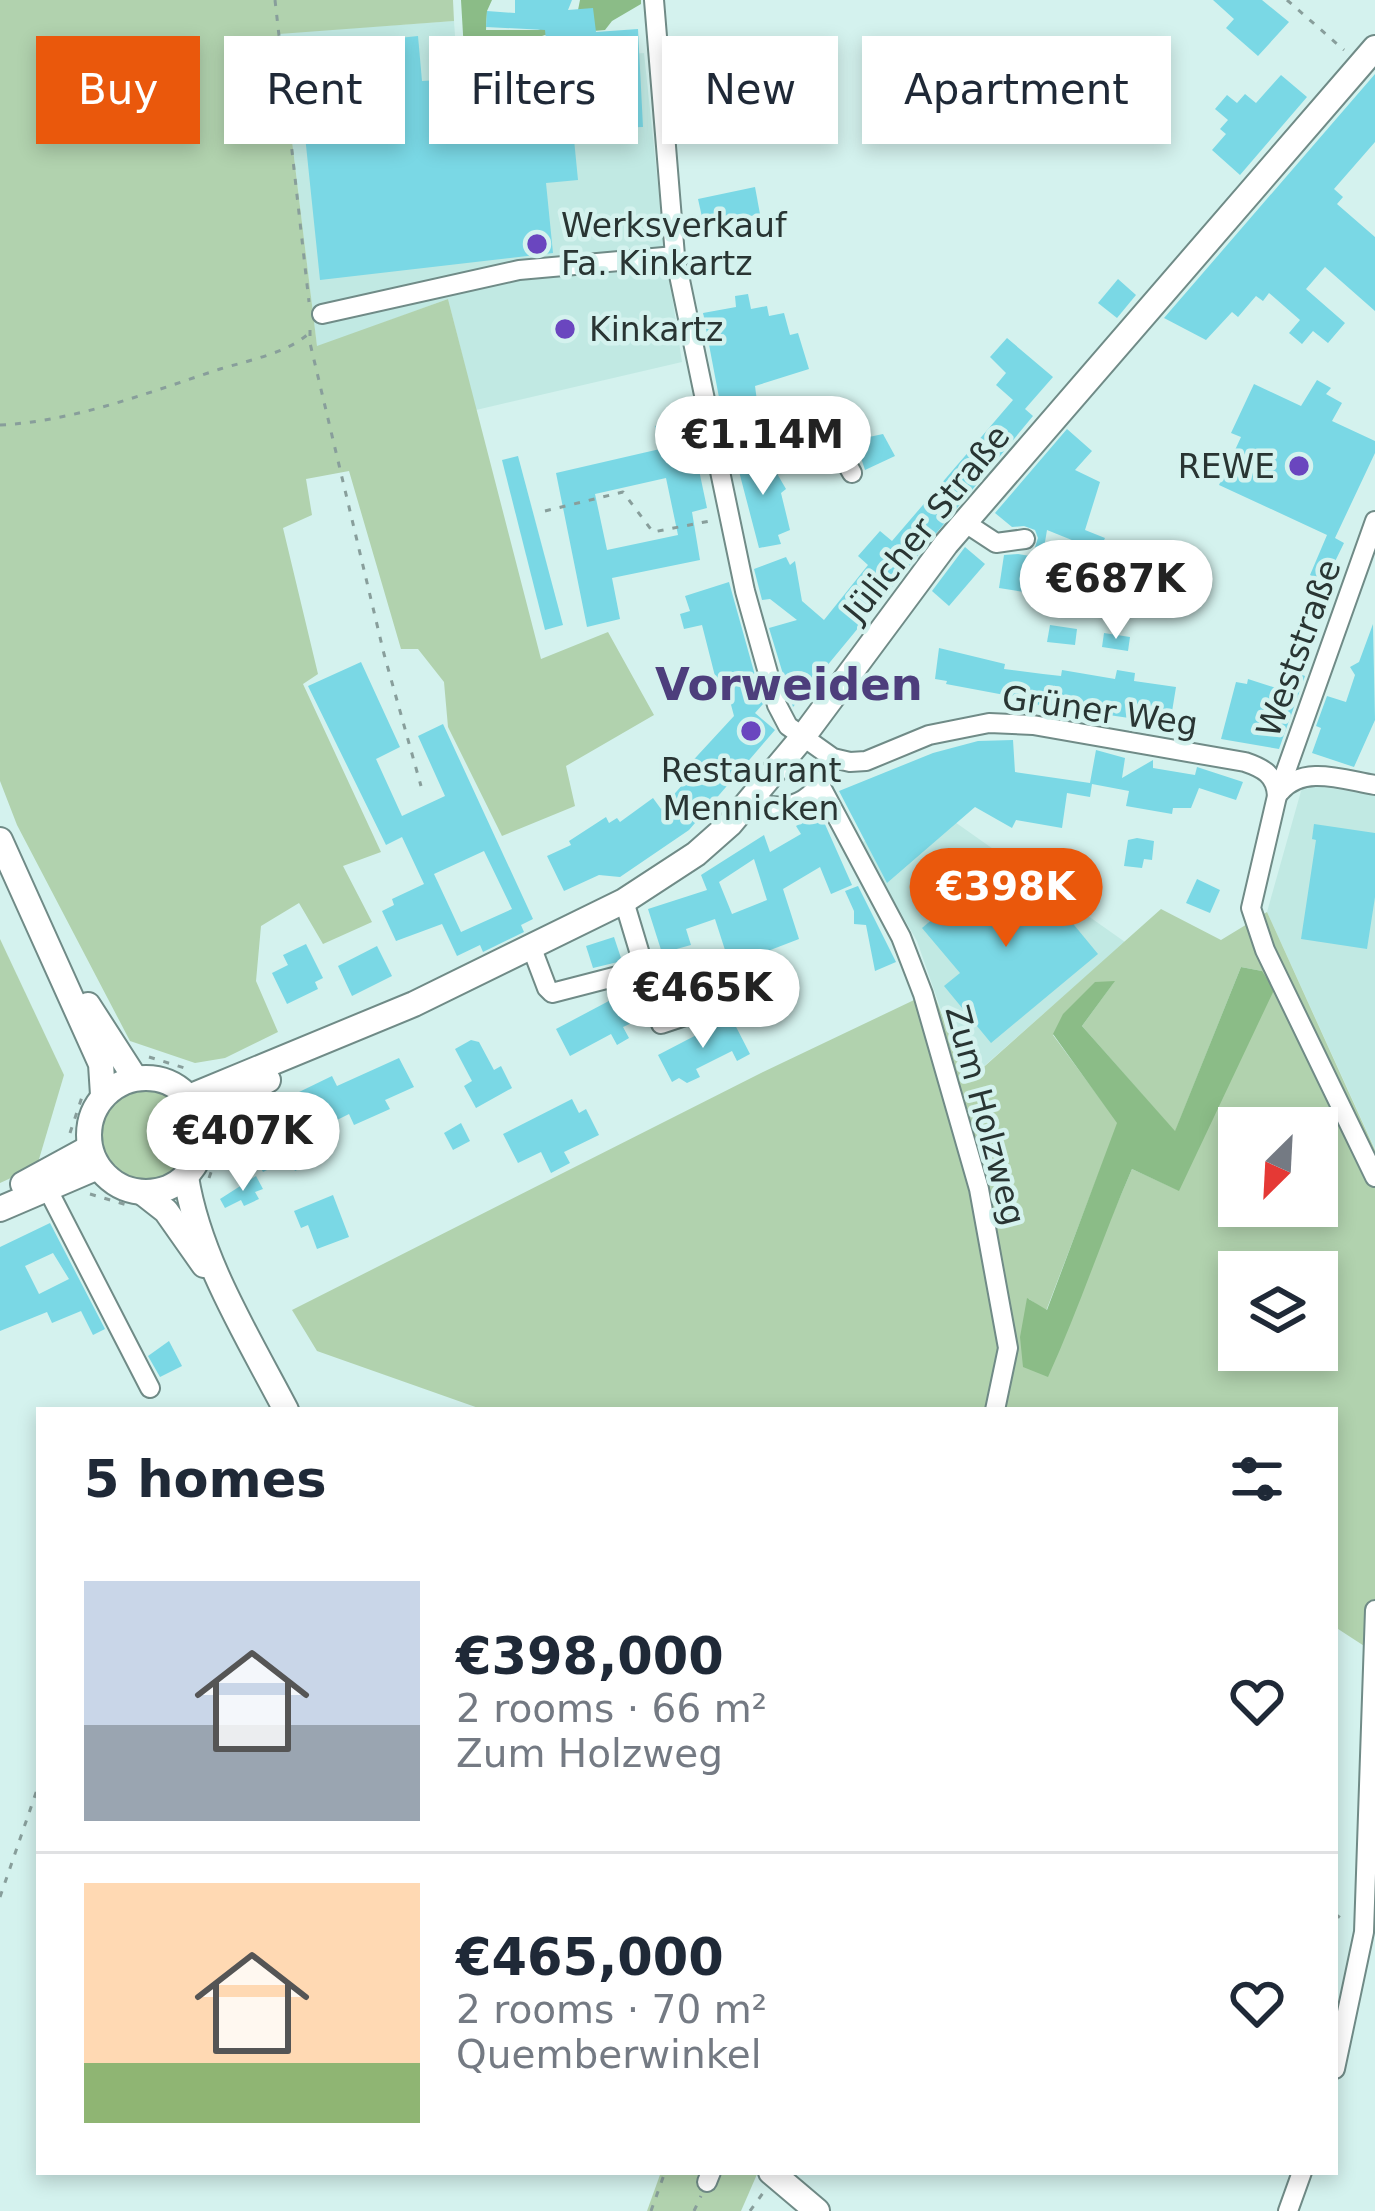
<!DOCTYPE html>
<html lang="en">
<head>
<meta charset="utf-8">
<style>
  :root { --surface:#fff; --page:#f2f2f3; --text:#1f2937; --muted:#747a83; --line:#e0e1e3; --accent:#ea580c }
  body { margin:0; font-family:"DejaVu Sans",sans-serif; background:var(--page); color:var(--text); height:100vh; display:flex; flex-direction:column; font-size:45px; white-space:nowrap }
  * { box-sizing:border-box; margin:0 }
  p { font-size:39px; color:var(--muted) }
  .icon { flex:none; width:66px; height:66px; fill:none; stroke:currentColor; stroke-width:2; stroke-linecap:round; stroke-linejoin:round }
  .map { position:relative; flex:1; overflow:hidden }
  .details { position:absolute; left:36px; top:1407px; width:1302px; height:768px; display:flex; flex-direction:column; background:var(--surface); border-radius:0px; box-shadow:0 6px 18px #0003 }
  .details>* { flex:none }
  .top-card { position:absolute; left:36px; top:36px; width:1305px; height:108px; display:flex; gap:24px }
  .needle { width:78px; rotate:204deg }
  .buttons { position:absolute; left:1218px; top:1107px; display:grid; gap:24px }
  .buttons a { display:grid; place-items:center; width:120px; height:120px; border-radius:0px; background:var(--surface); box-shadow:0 6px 18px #0003; font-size:60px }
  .price { position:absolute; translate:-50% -102px; padding:0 27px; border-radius:42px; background:#fff; color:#222; font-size:39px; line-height:78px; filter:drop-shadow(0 3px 6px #0008) }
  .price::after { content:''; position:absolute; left:50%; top:72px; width:36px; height:27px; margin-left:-18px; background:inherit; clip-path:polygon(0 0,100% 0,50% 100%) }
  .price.on { background:var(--accent); color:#fff }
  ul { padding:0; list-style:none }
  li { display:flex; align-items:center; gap:36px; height:300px; padding:0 48px }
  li+li { border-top:3px solid var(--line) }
  li span { display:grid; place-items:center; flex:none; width:336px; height:240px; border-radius:0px; color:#555 }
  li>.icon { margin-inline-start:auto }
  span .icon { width:144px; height:144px; fill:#fffc; stroke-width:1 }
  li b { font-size:51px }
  h2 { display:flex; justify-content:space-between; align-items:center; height:144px; padding:0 48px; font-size:51px }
  .tag { padding:0 42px; border-radius:0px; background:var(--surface); box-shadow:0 6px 18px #0003; font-size:42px; line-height:108px }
  .tag.on { background:var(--accent); color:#fff }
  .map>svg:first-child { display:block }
</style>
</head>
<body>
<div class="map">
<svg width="1375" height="2211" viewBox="0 0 1375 2211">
  <rect width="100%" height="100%" fill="#d4f2ee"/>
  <!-- built -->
  <g fill="#c1e9e3">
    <path d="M454 21 457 66 644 53 664 242 682 362 476 410 448 299 317 347 279 33Z"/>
    <path d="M1303 784 1375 795V1149L1267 912Z"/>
    <path d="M918 796 1125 942 966 1082 917 941 861 844Z"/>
  </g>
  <!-- green -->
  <g fill="#b1d2ae" fill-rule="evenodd">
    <path d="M0 0H453L454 21 279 34 317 346 448 299 541 659 608 632 654 715 566 766 575 806 502 836 448 727 444 682 418 649H401L349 471 306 479 312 515 283 528 318 674 303 684 381 852 343 866 372 922 323 944 299 903 261 926 256 981 278 1032 225 1058 195 1063 130 1041 17 825 0 781Z"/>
    <path d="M1161 909 1221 940 1267 912 1375 1150V1653L1335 1627V1410H484L317 1351 292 1310 761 1073 933 991 967 1082ZM1241 967 1262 971 1178 1190 1132 1169 1108 1225 1023 1367 1029 1299 1046 1311 1118 1123 1053 1035 1114 982 1082 1026 1175 1132ZM1239 1128H1317V1206H1239ZM1239 1272H1317V1350H1239Z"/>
    <path d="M0 939 64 1075 37 1166 0 1183Z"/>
    <circle cx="147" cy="1135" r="45"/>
    <path d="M661 2172H758L741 2211H647Z"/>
  </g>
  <!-- forest -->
  <g fill="#8bbc87">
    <path d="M461 0H492L487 11 486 30H538L577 15 580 0H641V4L612 21 605 30 545 35 491 53 464 51Z"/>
    <path d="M1241 967 1262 971 1274 990 1179 1191 1132 1169C1102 1238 1079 1309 1048 1377L1023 1367 1020 1337 1027 1298 1047 1310 1117 1123 1053 1034 1063 1014 1095 982 1115 981 1082 1026 1175 1131Z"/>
  </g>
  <!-- building -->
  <g fill="#7ad8e5" fill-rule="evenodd">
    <path d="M515 0H572L568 10 593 8 596 32 638 29 643 127 573 129 578 180 546 183 553 253 320 280 296 49 418 36 422 81 504 76 505 86 568 80 570 99 614 96 611 59 566 62 564 47H561L560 40 546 41 545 30 486 27 487 11 515 13Z"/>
    <path d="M1213 0H1262L1289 22 1258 56 1226 28 1234 19Z"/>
    <path d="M1375 74V142L1334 189 1343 197 1337 204 1375 237V311L1325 267 1306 289 1345 323 1328 343 1313 331 1302 344 1289 333 1300 320 1269 293 1263 301 1256 296 1238 317 1232 312 1206 340 1164 318Z"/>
    <path d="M1281 75 1307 97 1240 175 1212 150 1226 134 1220 129 1228 120 1215 109 1227 95 1237 103 1245 94 1256 103Z"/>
    <path d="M755 187 760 214 704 226 698 199Z"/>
    <path d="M1118 279 1136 295 1117 318 1098 303Z"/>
    <path d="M748 294 751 309 767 306 769 316 784 313 790 335 798 333 809 369 755 386 757 401 721 408 703 313 736 307 735 296Z"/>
    <path d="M1007 338 1053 377 1025 409 1033 416 793 707 769 628 797 620 770 599 762 600 754 569 786 557 790 565 795 561 802 601 824 620 868 565 858 556 880 531 892 541 1013 400 996 385 1006 373 990 357Z"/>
    <path d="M1317 380 1331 388 1326 394 1342 403 1332 421 1375 441V453L1335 538 1344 543 1325 582 1310 575 1327 535 1219 485 1241 437 1231 433 1254 384 1301 406Z"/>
    <path d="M688 418 707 508 692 512 700 560 612 578 620 619 587 627 556 473 660 449 655 426ZM666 478 678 535 607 550 595 494Z"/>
    <path d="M1067 429 1092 451 1075 470 1100 482 1085 530 1105 538 1099 551 1047 530 1043 554 1035 547 1038 538 1035 530 1024 526 1012 527 995 513Z"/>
    <path d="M883 434 895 456 865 470 855 440Z"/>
    <path d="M760 452 761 457 766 456 770 471 775 470 786 489 781 493 790 530 778 535 781 544 759 548 735 456Z"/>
    <path d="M518 456 563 625 545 630 502 460Z"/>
    <path d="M965 547 985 564 949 606 932 591Z"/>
    <path d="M1018 554 1042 558 1036 594 999 588 1004 555Z"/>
    <path d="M729 582 763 704 755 713 775 730 689 830 620 877 599 875 564 891 547 856 571 845 569 841 606 817 609 823 617 818 620 822 653 798 661 809 692 774 686 768 734 716 725 682 717 684 702 625 684 629 680 614 690 611 685 596Z"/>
    <path d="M1373 624 1375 720 1354 767 1312 753 1321 728 1316 726 1327 696 1346 702 1355 675 1350 667 1359 662Z"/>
    <path d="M1050 625 1077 629 1075 645 1047 642Z"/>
    <path d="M1104 633 1130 637 1128 651 1102 647Z"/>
    <path d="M939 648 1005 664 1004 669 1043 674 1061 676 1062 670 1115 679 1117 670 1135 673 1134 681 1176 687 1170 724 1020 702V698L946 684 947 681 935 679Z"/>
    <path d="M361 662 400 747 376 759 402 816 445 796 418 736 443 724 533 919 521 925 524 932 483 952 480 945 457 956 442 924 396 941 382 911 394 905 392 899 424 884 402 837 386 845 308 686ZM484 851 512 909 461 932 434 874Z"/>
    <path d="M1289 670 1305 676 1279 749 1221 739 1236 682 1247 684 1248 679 1276 688 1285 682Z"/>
    <path d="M1013 740 1015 772 1090 783 1096 750 1125 758 1122 778 1153 760V768L1195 775 1197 767 1243 782 1236 800 1199 788 1191 808H1173L1172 814 1126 806 1129 791 1092 784 1090 797 1067 793 1062 828 1016 820 1012 828 975 807 887 883 839 791 933 753 978 741Z"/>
    <path d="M820 813 852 885 831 894 820 867 783 889 799 939 714 972 722 999 709 994 683 1002 672 968 694 956 695 960 725 950 715 919 686 929 691 945 662 953 648 909 707 890 701 875 764 835 770 852 801 834 796 826ZM754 859 767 900 732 914 719 882Z"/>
    <path d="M1314 824 1375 833V897L1367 949 1301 939 1316 840 1312 839Z"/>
    <path d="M1137 838 1154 841 1152 860 1144 859 1142 868 1124 866 1128 840Z"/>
    <path d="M997 865 1017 889 1028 880 1046 902 1051 897 1098 954 991 1043 944 986 960 973 922 928Z"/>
    <path d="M1197 879 1220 890 1210 913 1186 903Z"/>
    <path d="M858 886 896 962 875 971 866 925 854 924V911L845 891Z"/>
    <path d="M614 937 622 961 593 968 586 946Z"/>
    <path d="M306 944 323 978 315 982 318 989 287 1004 272 973 288 965 283 955Z"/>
    <path d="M377 946 392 976 352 996 338 966Z"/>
    <path d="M622 994 636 1021 623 1027 629 1038 617 1045 611 1034 570 1056 556 1029Z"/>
    <path d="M731 1017 750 1054 737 1061 732 1051 696 1069 700 1077 687 1083 679 1078 672 1082 658 1055Z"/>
    <path d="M471 1040 479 1042 494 1070 501 1066 512 1088 476 1108 464 1086 472 1081 455 1049Z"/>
    <path d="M399 1058 414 1087 385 1100 390 1109 354 1125 349 1114 333 1122 323 1103 307 1110 322 1148 307 1155 311 1163 295 1171 289 1159 263 1172 255 1157 262 1154 260 1149 278 1138 268 1118 301 1101 297 1093 332 1076 337 1086Z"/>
    <path d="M572 1099 579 1113 586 1109 599 1135 564 1152 570 1163 551 1173 541 1152 518 1163 503 1134Z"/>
    <path d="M461 1123 470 1141 453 1150 444 1133Z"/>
    <path d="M256 1176 263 1189 255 1192 259 1199 244 1206 241 1200 225 1208 220 1199Z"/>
    <path d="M333 1195 349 1237 317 1249 308 1225 301 1228 294 1211Z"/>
    <path d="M50 1223 105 1329 93 1335 81 1311 52 1323 47 1312 0 1331V1247ZM53 1253 69 1279 39 1294 25 1266Z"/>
    <path d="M169 1341 182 1366 160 1377 148 1356Z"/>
  </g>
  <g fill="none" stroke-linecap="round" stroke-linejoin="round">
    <defs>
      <g id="minor">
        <path d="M654 0 675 256 745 591 777 705 788 726 833 758 850 762 866 761 929 735 989 723 1033 725 1245 762C1263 768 1276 775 1277 796"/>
        <path d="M322 314 519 270 675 256"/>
        <path d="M715 446 815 429 830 434 852 473"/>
        <path d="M1375 521 1277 796 1251 908 1265 950 1375 1177"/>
        <path d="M964 522 996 543 1025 539"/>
        <path d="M820 785 901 937 923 994 979 1189 1008 1348 995 1410"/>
        <path d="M1280 792C1303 764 1344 780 1375 785"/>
        <path d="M751 800C781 813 806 807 823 779"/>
        <path d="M624 901 661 1024 712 1007"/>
        <path d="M531 946 547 988 552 993 645 969"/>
        <path d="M47 1188 150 1388"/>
        <path d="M1335 2069 1364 1932 1375 1610"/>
        <path d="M707 2182 711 2172"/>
        <path d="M1288 2211 1302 2172"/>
      </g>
      <g id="major">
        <path d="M0 840 101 1064 103 1095"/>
        <path d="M88 1005 135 1078"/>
        <circle cx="146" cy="1135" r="57"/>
        <path d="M189 1097 414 1004 624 901 696 854 730 824 802 738 946 544 1375 48"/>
        <path d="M203 1131 246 1092 268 1080"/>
        <path d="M186 1177C199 1259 248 1337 286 1410"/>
        <path d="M23 1184 89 1148"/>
        <path d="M143 1193 166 1211 204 1265"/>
        <path d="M0 1209 98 1167"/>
        <path d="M771 2172 817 2211"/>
      </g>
    </defs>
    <!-- minor casing -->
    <use href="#minor" stroke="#708b87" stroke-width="22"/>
    <!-- major casing -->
    <use href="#major" stroke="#708b87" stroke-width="28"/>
    <!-- path -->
    <g stroke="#889e9b" stroke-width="3" stroke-dasharray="6 9" stroke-linecap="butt">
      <path d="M275 0 309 302"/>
      <path d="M1287 0 1344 50"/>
      <path d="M310 330V343L384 654 421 786"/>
      <path d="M0 425C76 421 147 393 220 369 247 361 286 353 307 335"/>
      <path d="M545 511 623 492 653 532 710 521"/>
      <path d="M149 1057 191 1070"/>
      <path d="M70 1133 82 1097"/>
      <path d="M209 1178 222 1142"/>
      <path d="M90 1194 127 1205"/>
      <path d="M0 1897 39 1784"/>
      <path d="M1335 1914 1346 1922"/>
      <path d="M651 2211 665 2172"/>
      <path d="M694 2211 701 2196"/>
      <path d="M750 2211 763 2193"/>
    </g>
    <!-- minor -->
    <use href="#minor" stroke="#fff" stroke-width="18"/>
    <!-- major -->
    <use href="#major" stroke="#fff" stroke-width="24"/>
  </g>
  <!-- markers -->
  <g fill="#6a46bf" stroke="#d4f2ee" stroke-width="4.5">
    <circle cx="537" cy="244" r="12"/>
    <circle cx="565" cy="329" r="12"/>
    <circle cx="1299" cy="466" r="12"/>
    <circle cx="751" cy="731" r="12"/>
  </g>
  <g text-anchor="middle" stroke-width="9" stroke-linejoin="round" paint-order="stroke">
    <!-- poi labels -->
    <g font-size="33" fill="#293533" stroke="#d4f2ee" text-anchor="start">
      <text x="561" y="237">Werksverkauf<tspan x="561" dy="38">Fa. Kinkartz</tspan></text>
      <text x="589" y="341">Kinkartz</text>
      <text x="1275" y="478" text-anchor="end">REWE</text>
      <text x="751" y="782" text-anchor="middle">Restaurant<tspan x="751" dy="38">Mennicken</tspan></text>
    </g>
    <!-- street labels -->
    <g font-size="33" fill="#293533" stroke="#d4f2ee">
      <text transform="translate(926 523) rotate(-51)" y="12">Jülicher Straße</text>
      <text transform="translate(1298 648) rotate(-70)" y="12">Weststraße</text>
      <text transform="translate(1100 710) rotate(8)" y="12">Grüner Weg</text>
      <text transform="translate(986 1115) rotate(75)" y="12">Zum Holzweg</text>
    </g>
    <!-- district labels -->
    <g font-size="45" font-weight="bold" fill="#4d3e7c" stroke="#d4f2ee">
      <text x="789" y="700">Vorweiden</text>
    </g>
  </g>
</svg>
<div class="buttons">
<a><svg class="needle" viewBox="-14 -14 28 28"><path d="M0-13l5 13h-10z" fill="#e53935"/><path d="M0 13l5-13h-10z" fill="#747a83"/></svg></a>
<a><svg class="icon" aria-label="layers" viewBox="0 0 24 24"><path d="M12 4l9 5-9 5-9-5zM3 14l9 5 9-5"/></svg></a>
</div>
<b class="price" style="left:763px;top:498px">€1.14M</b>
<b class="price" style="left:1116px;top:642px">€687K</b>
<b class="price on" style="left:1006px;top:950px">€398K</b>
<b class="price" style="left:703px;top:1051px">€465K</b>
<b class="price" style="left:243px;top:1194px">€407K</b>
<div class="top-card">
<a class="tag on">Buy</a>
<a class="tag">Rent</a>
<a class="tag">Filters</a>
<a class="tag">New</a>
<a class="tag">Apartment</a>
</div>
<section class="details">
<h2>5 homes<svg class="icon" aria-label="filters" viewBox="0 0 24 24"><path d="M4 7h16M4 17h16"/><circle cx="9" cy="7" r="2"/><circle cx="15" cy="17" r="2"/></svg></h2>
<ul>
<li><span style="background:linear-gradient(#c9d6e8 60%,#9aa5b1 0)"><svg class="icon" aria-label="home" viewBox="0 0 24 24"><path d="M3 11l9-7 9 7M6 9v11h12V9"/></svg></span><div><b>€398,000</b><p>2 rooms · 66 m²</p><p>Zum Holzweg</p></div><svg class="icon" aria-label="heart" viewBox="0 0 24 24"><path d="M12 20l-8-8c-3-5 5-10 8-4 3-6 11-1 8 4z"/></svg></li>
<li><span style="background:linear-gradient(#ffd9b3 75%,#8fb573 0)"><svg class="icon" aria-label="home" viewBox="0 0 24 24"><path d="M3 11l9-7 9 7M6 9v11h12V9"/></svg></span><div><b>€465,000</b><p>2 rooms · 70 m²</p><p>Quemberwinkel</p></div><svg class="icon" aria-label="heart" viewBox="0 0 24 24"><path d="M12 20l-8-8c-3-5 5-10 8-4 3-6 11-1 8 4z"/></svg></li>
</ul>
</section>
</div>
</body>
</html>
